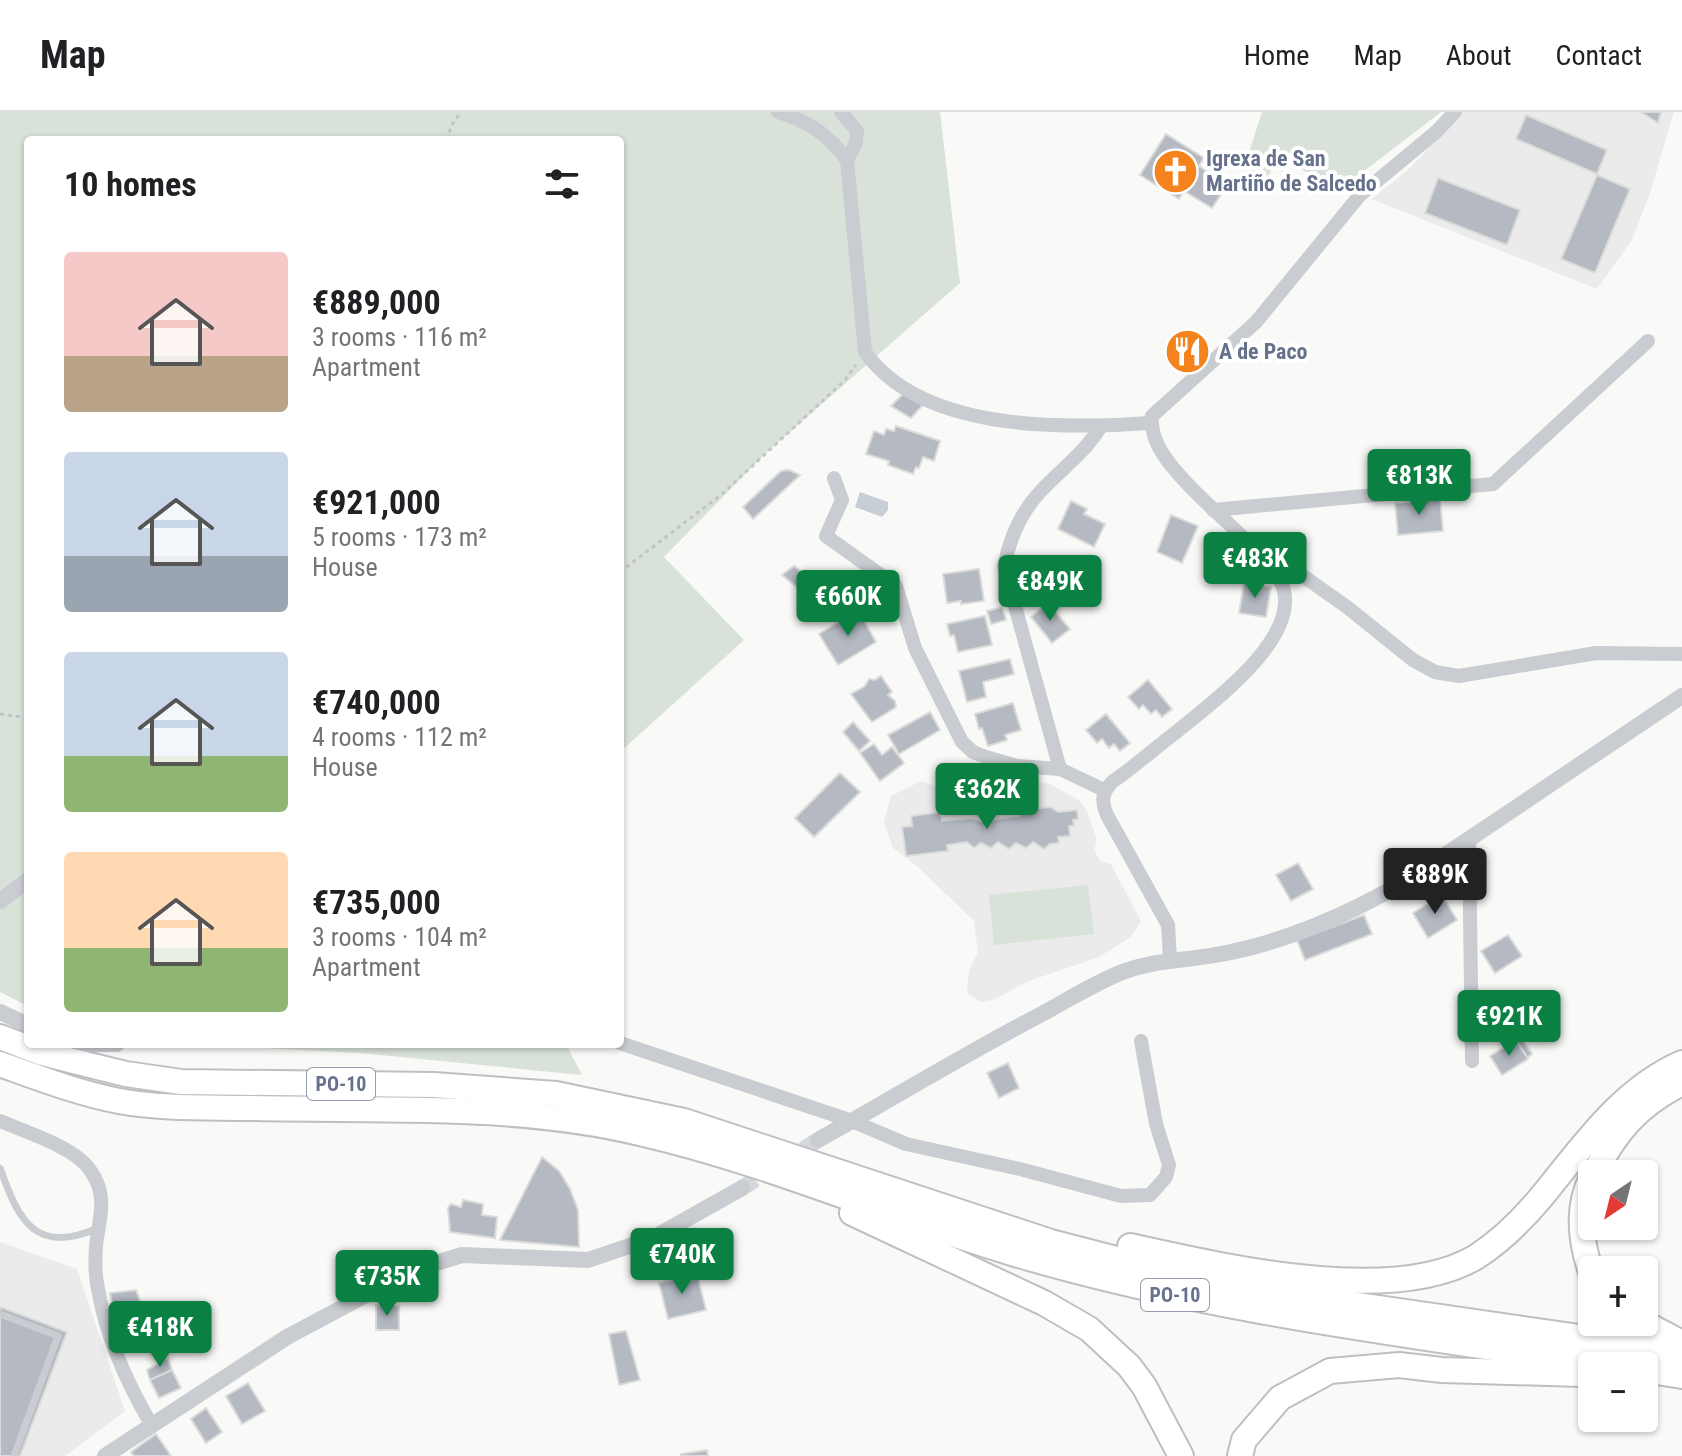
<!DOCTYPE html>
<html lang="en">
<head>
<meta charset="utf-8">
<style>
  :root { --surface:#fff; --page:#f2f2f2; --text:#202124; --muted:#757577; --line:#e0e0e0; --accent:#0b8043 }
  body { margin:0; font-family:"Roboto Condensed",sans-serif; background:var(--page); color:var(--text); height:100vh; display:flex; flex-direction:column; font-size:30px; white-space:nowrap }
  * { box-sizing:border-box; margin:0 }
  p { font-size:26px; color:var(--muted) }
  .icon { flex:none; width:44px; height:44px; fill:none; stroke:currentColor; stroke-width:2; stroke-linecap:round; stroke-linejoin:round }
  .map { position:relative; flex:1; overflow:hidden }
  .details { position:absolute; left:24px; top:24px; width:600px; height:912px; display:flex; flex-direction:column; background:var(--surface); border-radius:8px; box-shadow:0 2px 6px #0004 }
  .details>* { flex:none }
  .needle { width:52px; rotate:215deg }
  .buttons { position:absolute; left:1578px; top:1048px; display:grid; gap:16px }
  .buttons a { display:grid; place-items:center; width:80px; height:80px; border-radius:8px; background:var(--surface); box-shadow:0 2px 6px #0004; font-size:40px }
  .price { position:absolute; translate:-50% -68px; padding:0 18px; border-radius:8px; background:var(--accent); color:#fff; font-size:26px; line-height:52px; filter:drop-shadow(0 2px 4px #0008) }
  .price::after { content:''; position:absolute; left:50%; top:48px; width:24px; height:18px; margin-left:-12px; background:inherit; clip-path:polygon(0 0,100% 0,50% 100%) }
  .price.selected { background:#222; color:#fff }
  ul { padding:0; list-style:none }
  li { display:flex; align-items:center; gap:24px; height:200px; padding:0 40px }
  li span { display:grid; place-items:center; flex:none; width:224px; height:160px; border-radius:8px; color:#555 }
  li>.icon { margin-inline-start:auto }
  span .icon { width:96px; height:96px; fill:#fffc; stroke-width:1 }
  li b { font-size:34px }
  h2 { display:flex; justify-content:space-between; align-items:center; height:96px; padding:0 40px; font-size:34px }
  header { display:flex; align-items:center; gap:48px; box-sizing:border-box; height:112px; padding:0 40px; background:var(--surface); border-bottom:2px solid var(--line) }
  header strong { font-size:38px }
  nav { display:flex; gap:44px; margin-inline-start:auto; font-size:28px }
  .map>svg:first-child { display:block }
</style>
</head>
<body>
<header>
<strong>Map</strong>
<nav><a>Home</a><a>Map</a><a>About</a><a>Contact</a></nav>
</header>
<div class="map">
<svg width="1682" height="1344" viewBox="0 0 1682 1344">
  <rect width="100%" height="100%" fill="#f9faf7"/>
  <!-- built -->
  <g fill="#eaebea">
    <path d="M1463 0H1674L1650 81 1632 128 1597 177 1372 87 1411 55Z"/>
    <path d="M1005 666 1048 671 1079 688 1087 699 1097 728 1094 738 1101 750 1111 752 1141 809 1131 825 1099 845 1029 869 993 888 981 890 967 881 969 858 978 840 974 809 918 755 893 736 884 710 891 684 921 669 945 678 955 676 958 670Z"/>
    <path d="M0 1130 77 1157 125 1299 65 1344H0Z"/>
  </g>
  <!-- green -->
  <g fill="#d9e2d8">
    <path d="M0 0H940L960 171 767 340 664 445 744 528 620 640V28H28V894L0 880Z"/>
    <path d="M1262 0H1441L1341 77 1278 46 1266 69 1244 56Z"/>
    <path d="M1088 773 1094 822 994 833 989 783Z"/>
    <path d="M188 932H566L582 963 360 941Z"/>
  </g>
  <!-- water -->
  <path fill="#c8ced6" d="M860 380 888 390V398L882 405 855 395Z"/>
  <!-- building -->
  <g fill="#b4b9c2" stroke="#dbdcd9" stroke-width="2">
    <path d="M1641 0H1661L1658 11Z"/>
    <path d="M1526 3 1607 38 1597 62 1516 27Z"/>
    <path d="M1166 22 1204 46 1199 54 1228 72 1212 96 1184 79 1179 87 1140 63Z"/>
    <path d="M1597 63 1630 77 1595 161 1561 147Z"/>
    <path d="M1438 66 1520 98 1507 133 1425 101Z"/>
    <path d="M903 282 923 293 911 306 891 294Z"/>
    <path d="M896 314 940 329 934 349 923 345 919 356 916 355 913 362 888 353 889 349 866 342 874 319 884 323 886 317 894 319Z"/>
    <path d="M789 358 800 363 753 407 743 395 781 359Z"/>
    <path d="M1440 387 1443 419 1398 423 1395 391Z"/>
    <path d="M1071 389 1087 397 1084 402 1105 412 1094 435 1058 417Z"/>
    <path d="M1171 403 1198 414 1182 451 1157 440Z"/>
    <path d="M794 454 807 464 798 476 782 463Z"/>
    <path d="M979 457 984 489 961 492V489L947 491 943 462Z"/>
    <path d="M1244 471 1271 475 1266 505 1239 501Z"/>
    <path d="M1048 491 1070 517 1052 531 1031 505Z"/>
    <path d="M1002 495 1006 508 991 512 987 499Z"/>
    <path d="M858 498 876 530 838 553 819 522Z"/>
    <path d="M985 504 992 533 958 540 954 523 950 524 947 512Z"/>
    <path d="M1010 547 1014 562 983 570 986 585 967 590 959 559Z"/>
    <path d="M881 564 892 580 888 583 895 589 896 595 872 610 851 582 865 574 869 567 875 568Z"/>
    <path d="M1148 568 1172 597 1162 605 1156 598 1151 602 1143 593 1139 597 1128 585Z"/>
    <path d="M1013 591 1021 618 1005 623 1007 628 988 634 982 616 979 617 975 602Z"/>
    <path d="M930 600 940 618 899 642 888 623Z"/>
    <path d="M1106 602 1130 631 1120 639 1114 632 1109 636 1102 627 1097 631 1086 618Z"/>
    <path d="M853 610 870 629 859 639 843 620Z"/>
    <path d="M874 632 882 643 892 635 904 651 880 669 860 641Z"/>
    <path d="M840 661 860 680 814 725 795 706Z"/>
    <path d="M1051 695 1058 700 1077 698 1078 707 1073 708 1074 714H1069L1070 724 1058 725 1059 731 1050 732 1044 737 1033 730 1026 736 1016 731 1009 737 998 730 991 736 981 731 974 736 967 730 947 733 948 739 906 744 902 715 912 714 911 704 941 700 942 709 972 706 981 709 1020 704 1026 697Z"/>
    <path d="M1298 751 1313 777 1291 789 1276 763Z"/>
    <path d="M1442 783 1457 808 1428 826 1413 801Z"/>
    <path d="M1364 803 1372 822 1305 848 1297 828Z"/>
    <path d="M1508 823 1522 844 1495 861 1481 839Z"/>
    <path d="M1521 925 1532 942 1527 946 1516 928Z"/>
    <path d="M1516 928 1528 947 1502 963 1490 944Z"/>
    <path d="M1008 951 1019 976 999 986 987 961Z"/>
    <path d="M542 1045 559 1059 570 1077 578 1098 579 1135 500 1128Z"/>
    <path d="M463 1088 483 1092 482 1103 497 1105 495 1126 450 1120 448 1096 451 1092 461 1095Z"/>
    <path d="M697 1162 706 1198 668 1207 659 1171Z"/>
    <path d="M136 1178 141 1192 112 1193 110 1181Z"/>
    <path d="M112 1193H124L129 1214 118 1218Z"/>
    <path d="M376 1193 399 1194V1218H376Z"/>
    <path d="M0 1195 67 1220 20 1344H0Z"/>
    <path d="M626 1219 640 1268 619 1273 609 1222Z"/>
    <path d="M168 1246 172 1258 150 1268 147 1258Z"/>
    <path d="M172 1258 181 1276 159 1286 150 1268Z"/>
    <path d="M248 1271 265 1299 242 1312 226 1284Z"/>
    <path d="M206 1296 222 1320 206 1331 191 1307Z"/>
    <path d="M156 1322 171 1344H134L131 1340Z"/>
    <path d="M707 1338 708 1344H681V1342Z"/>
  </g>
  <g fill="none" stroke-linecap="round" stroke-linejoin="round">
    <!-- tertiary-tunnel -->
    <path stroke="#d4d8dc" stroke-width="16" stroke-dasharray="16 8" stroke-linecap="butt" d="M742 1076 818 1028"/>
    <defs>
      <g id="motorway">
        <path d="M0 925 42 941 77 950 126 962 181 970 434 973 556 982 684 1009 1051 1130 1167 1160 1295 1184 1682 1240"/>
        <path d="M0 952C39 966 78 981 119 989 162 997 208 995 251 996 381 999 513 991 640 1021 767 1050 888 1104 1012 1141 1209 1200 1413 1223 1616 1254"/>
        <path d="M1594 1062C1616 1019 1638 993 1682 971"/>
        <path d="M1592 1065C1576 1096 1581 1132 1592 1163"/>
        <path d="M852 1101 1044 1191 1089 1217 1129 1254 1144 1274 1181 1344"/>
        <path d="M1130 1134C1221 1154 1392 1195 1476 1145 1501 1129 1524 1106 1543 1083 1583 1034 1622 977 1682 951"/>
        <path d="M1642 1210 1682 1231"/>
        <path d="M1644 1258 1682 1264"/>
        <path d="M1240 1344 1244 1328 1280 1286 1330 1259 1399 1253 1442 1258 1582 1262"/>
      </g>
    </defs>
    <!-- motorway casing -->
    <use href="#motorway" stroke="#bdbfc3" stroke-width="28"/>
    <!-- path -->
    <g stroke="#c2c4c7" stroke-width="3" stroke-dasharray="4 4" stroke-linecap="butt">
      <path d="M446 28 453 11 461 0"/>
      <path d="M620 460 722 382 845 268 856 253"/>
      <path d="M0 602 28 606"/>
    </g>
    <!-- service -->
    <g stroke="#c9ccd1" stroke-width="7">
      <path d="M0 1056C19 1110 36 1143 98 1116"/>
      <path d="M0 1202 58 1224 14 1344"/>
    </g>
    <!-- minor -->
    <g stroke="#c9ccd1" stroke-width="14">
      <path d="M778 0C808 9 828 22 847 48L865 240C922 320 1063 317 1151 311"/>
      <path d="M841 0 857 19 856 31 847 48"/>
      <path d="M834 366 842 388 826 424 896 474 915 536 962 630 973 640 986 645 1017 654 1060 657 1104 678"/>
      <path d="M1213 398 1493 372 1648 229"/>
      <path d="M1257 439 1276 445 1347 495 1413 548 1435 560 1459 564 1596 541 1682 542"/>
      <path d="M1060 657 1004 454C1010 426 1020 401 1040 380 1061 357 1084 342 1101 314"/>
      <path d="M1469 727 1472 949"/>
      <path d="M1170 848 1168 813 1107 703C1101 689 1102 681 1112 670 1134 655 1154 637 1175 621 1210 592 1300 528 1283 475 1281 468 1273 461 1269 455 1242 419 1204 393 1175 358 1162 343 1150 325 1152 304L1256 210 1360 83 1436 20 1455 0"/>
      <path d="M620 931 852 1009 906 1032 1020 1057 1121 1084 1150 1083 1166 1065 1169 1053 1156 1012 1141 929"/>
      <path d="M0 1009C25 1020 75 1035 90 1058 109 1084 99 1106 96 1134 95 1148 95 1163 98 1177 106 1224 127 1271 151 1312"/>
    </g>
    <!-- tertiary -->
    <g stroke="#c9ccd1" stroke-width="16">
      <path d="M0 789 28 768"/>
      <path d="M0 900 28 913"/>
      <path d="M82 932H117"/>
      <path d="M818 1028C892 987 965 942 1040 903 1066 889 1093 872 1120 861 1152 848 1182 849 1215 843 1286 831 1350 802 1411 766L1682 584"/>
      <path d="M105 1344 287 1225 411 1159 462 1143 588 1148 653 1126 742 1076"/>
    </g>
    <!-- motorway -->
    <use href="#motorway" stroke="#fff" stroke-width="24"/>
  </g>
  <!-- icons -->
  <defs>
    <symbol id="church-disc" viewBox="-11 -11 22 22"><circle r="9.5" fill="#f4821d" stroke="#fff"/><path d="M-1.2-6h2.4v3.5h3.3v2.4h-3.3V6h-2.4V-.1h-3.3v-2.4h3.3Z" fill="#fff"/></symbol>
    <symbol id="restaurant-disc" viewBox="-11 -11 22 22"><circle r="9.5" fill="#f4821d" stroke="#fff"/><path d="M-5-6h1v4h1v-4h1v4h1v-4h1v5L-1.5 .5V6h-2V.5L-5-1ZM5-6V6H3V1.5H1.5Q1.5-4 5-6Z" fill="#fff"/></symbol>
  </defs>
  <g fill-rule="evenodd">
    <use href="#church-disc" x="1150" y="34" width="51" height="51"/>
    <use href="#restaurant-disc" x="1162" y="214" width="51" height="51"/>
  </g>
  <g text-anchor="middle" stroke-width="8" stroke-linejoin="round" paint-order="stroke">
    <!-- shield labels -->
    <g fill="#fff" stroke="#949cae" stroke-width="2">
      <rect x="307" y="956" width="68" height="32" rx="6"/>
      <rect x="1141" y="1167" width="68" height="32" rx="6"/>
    </g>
    <g font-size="20" font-weight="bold" fill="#66728b">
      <text x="341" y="979">PO-10</text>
      <text x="1175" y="1190">PO-10</text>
    </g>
    <!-- poi labels -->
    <g font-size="22" font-weight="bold" fill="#66728b" stroke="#fff" text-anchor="start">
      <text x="1206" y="54">Igrexa de San<tspan x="1206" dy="25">Martiño de Salcedo</tspan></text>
      <text x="1219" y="247">A de Paco</text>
    </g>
  </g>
</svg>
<div class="buttons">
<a><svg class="needle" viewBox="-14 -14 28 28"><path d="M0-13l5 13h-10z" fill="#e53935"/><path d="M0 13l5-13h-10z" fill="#757577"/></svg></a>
<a>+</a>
<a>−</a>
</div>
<b class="price" style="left:1419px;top:405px">€813K</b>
<b class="price" style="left:1255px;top:488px">€483K</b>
<b class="price" style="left:1050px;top:511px">€849K</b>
<b class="price" style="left:848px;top:526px">€660K</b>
<b class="price" style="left:987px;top:719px">€362K</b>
<b class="price selected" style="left:1435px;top:804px">€889K</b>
<b class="price" style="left:1509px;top:946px">€921K</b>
<b class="price" style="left:682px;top:1184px">€740K</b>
<b class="price" style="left:387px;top:1206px">€735K</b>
<b class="price" style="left:160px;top:1257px">€418K</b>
<section class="details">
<h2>10 homes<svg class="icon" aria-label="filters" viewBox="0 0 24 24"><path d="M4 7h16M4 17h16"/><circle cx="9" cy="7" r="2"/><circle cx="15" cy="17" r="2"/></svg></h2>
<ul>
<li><span style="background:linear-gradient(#f6c9c9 65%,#b9a48a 0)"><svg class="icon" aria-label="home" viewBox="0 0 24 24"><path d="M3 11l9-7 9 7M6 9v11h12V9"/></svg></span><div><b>€889,000</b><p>3 rooms · 116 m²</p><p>Apartment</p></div></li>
<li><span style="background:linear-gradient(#c9d6e8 65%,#9aa5b1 0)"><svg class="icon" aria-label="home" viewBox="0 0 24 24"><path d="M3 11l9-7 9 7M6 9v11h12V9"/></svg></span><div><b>€921,000</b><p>5 rooms · 173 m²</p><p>House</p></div></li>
<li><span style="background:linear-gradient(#c9d6e8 65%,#8fb573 0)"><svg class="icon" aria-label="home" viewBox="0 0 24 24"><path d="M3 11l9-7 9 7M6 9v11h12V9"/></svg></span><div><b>€740,000</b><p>4 rooms · 112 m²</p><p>House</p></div></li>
<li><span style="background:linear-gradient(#ffd9b3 60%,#8fb573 0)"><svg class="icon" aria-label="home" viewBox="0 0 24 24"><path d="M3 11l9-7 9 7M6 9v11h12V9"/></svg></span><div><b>€735,000</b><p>3 rooms · 104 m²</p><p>Apartment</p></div></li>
</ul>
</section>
</div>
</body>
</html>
